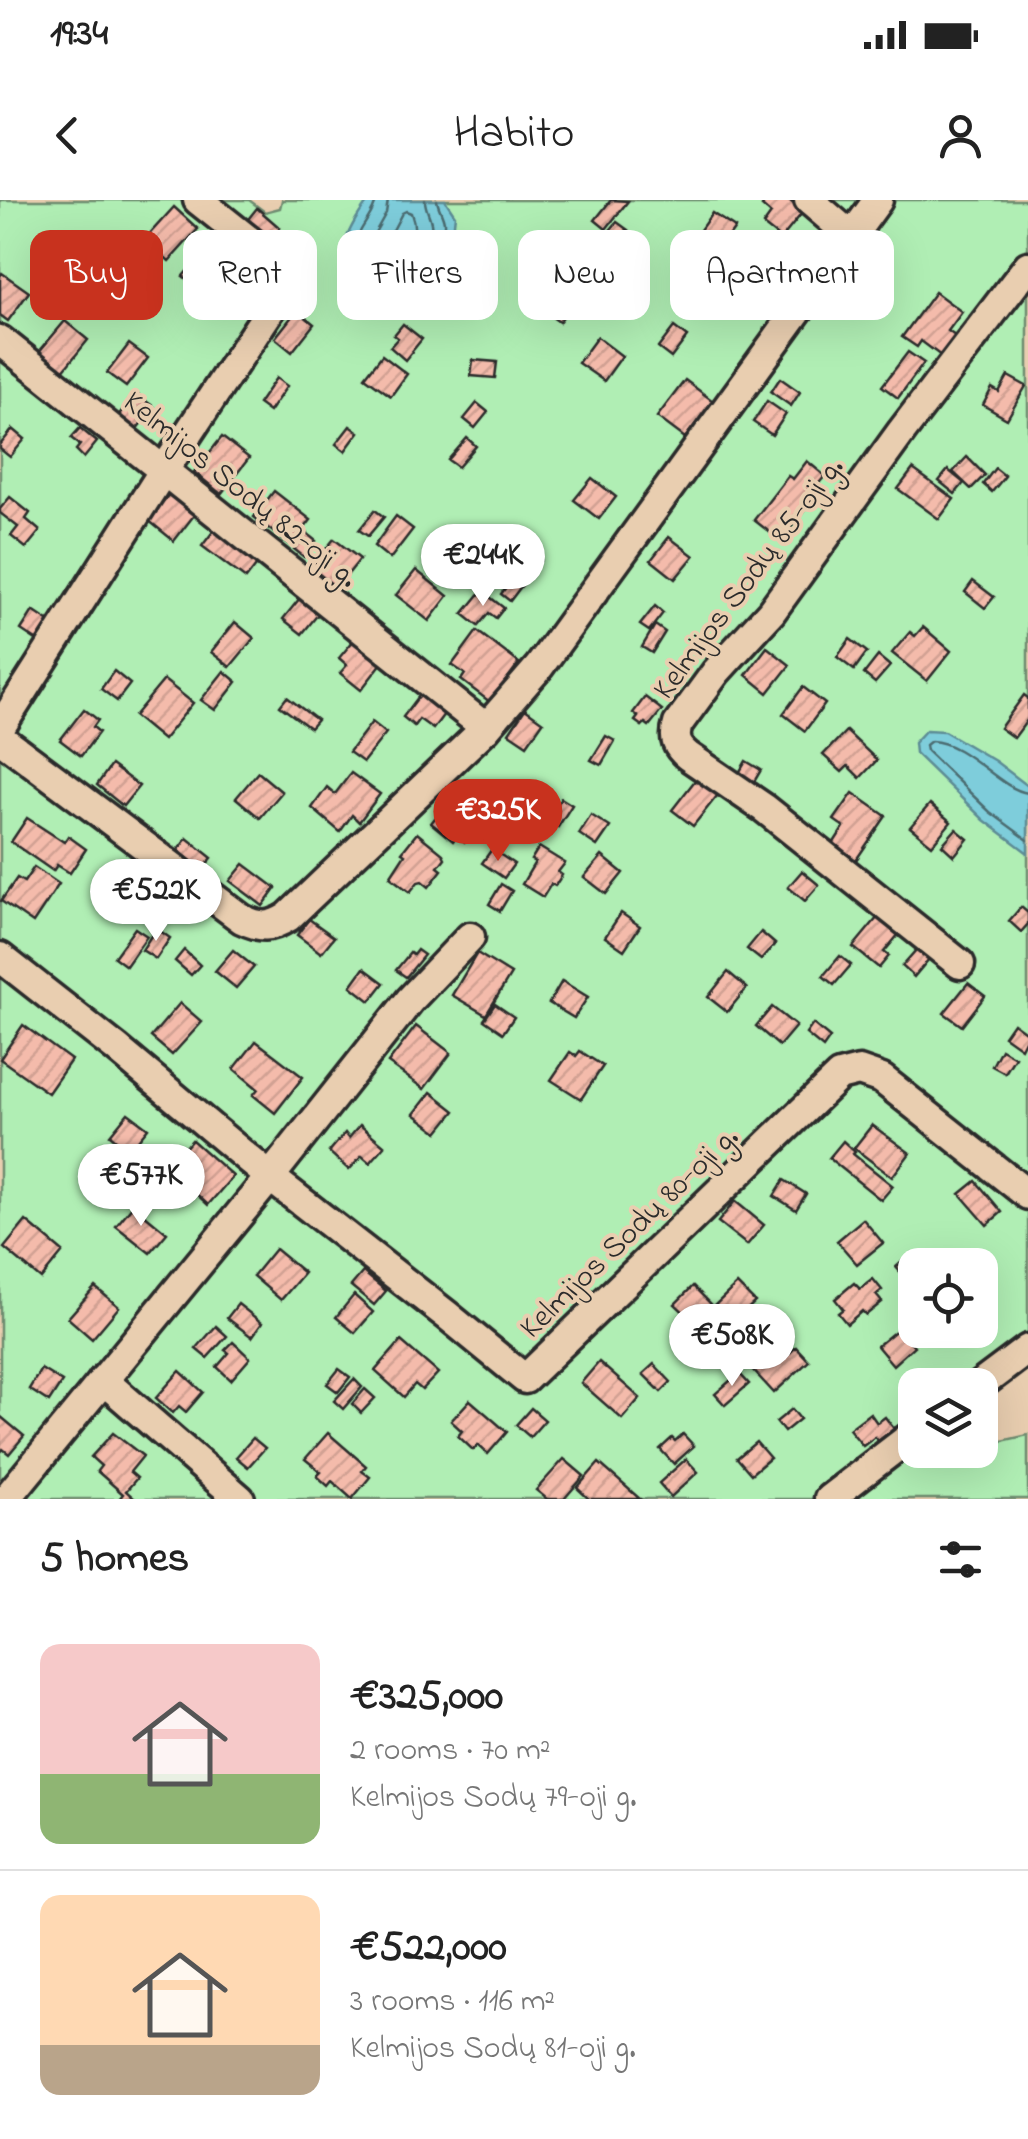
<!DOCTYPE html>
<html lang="en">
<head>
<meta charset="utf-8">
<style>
  :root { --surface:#fff; --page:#f6f6f6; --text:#222; --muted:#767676; --line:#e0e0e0; --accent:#c8321e }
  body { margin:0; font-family:"Indie Flower",sans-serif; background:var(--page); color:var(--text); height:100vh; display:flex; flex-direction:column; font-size:38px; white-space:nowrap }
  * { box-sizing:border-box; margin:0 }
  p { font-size:32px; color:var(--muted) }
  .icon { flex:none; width:55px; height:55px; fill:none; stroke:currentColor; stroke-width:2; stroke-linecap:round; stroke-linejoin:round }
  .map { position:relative; height:1299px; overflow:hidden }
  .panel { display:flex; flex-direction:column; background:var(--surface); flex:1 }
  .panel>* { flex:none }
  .banner { position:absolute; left:30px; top:30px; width:970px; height:90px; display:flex; gap:20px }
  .tools { position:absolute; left:898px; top:1048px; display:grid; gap:20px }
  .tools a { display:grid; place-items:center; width:100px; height:100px; border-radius:20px; background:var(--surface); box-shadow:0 10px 40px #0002; font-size:50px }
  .price { position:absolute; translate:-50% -85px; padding:0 22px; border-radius:35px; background:#fff; color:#222; font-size:32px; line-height:65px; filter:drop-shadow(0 2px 5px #0008) }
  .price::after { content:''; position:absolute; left:50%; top:60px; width:30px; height:22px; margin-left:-15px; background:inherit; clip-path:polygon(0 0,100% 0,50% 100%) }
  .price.selected { background:var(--accent); color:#fff }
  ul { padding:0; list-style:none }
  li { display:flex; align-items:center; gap:30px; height:250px; padding:0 40px }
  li+li { border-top:2px solid var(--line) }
  li span { display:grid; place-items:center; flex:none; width:280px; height:200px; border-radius:20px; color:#555 }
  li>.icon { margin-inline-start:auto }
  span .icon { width:120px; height:120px; fill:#fffc; stroke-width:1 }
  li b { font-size:42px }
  h2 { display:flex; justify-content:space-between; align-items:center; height:120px; padding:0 40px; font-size:42px }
  .tag { padding:0 35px; border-radius:20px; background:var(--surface); box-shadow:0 10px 40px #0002; font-size:35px; line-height:90px }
  .tag.selected { background:var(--accent); color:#fff }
  .status { display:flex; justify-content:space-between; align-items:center; height:70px; padding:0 50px; background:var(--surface); direction:ltr }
  .status svg { height:28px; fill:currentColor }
  header { display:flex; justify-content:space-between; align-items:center; height:130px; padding:0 40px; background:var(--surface); font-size:45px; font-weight:600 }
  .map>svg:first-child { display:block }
</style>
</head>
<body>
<div class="status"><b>19:34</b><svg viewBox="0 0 49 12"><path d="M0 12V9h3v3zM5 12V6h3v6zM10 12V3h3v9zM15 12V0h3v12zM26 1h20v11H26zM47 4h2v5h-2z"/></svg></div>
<header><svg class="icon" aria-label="back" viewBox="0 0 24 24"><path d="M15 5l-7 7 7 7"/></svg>Habito<svg class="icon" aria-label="person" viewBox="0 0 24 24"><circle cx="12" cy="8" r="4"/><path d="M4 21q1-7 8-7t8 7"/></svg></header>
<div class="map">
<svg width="1028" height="1299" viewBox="0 0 1028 1299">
  <defs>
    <pattern id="building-hatch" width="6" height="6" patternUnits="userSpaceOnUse" patternTransform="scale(2.5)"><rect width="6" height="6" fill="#f4bbab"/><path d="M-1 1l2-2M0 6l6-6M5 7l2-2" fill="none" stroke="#d1a193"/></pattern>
  </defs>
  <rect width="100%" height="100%" fill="#e9ceb0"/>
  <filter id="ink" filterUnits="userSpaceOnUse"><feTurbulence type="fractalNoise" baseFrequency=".01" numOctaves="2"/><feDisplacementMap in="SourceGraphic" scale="20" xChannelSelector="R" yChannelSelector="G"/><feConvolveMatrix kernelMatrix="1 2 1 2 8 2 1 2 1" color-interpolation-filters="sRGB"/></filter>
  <g filter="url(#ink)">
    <!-- green -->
    <path fill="#b0eeb4" stroke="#6e8c70" stroke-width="2.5" fill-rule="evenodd" d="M0 0H249L265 12 280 8 282 0H1028V1163L980 1205V1185H915V1250H980V1235L989 1244 1028 1235V1299H0ZM915 1065H980V1130H915Z"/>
    <!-- water -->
    <g fill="#7ecddb" stroke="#5d8c95" stroke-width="2.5">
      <path d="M369 0H445L455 15C453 30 453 48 446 63 427 107 385 128 343 101 338 55 341 37 369 0Z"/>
      <path d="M926 530 944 531 995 561 1028 586V653L984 620 915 553 914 543Z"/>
    </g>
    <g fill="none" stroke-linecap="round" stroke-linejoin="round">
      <!-- shore -->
      <g stroke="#4c6c71" stroke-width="2.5">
        <path d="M376 0C374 12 367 19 361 30 349 51 347 73 354 96 400 126 446 66 444 22 443 14 438 8 437 0"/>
        <path d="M388 0 386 13 363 54 364 85 368 90C370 90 383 92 385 91 410 88 435 47 431 23 430 15 425 9 425 0"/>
        <path d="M406 11 411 13C421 38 407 68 381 76L378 72 379 57 402 13Z"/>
        <path d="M1028 593C999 589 966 542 931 541L926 545 927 551 990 612 1028 640"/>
      </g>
    </g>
    <!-- building -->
    <g fill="url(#building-hatch)" stroke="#2b2b2b" stroke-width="2.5">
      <path d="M611 0 628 1 606 29 595 20Z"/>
      <path d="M766 0H789L803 12 781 39 763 25 771 14 762 6Z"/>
      <path d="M174 7 198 29 169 61 145 39Z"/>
      <path d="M257 8 280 28 268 42 245 23Z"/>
      <path d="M712 13 735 28 702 74 684 61 693 50 688 47Z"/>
      <path d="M617 22 628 30 624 35 631 41 612 64 600 54 613 38 607 34Z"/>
      <path d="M113 51 130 67 119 79 101 63Z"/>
      <path d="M720 56 744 74 729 94 705 75Z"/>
      <path d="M198 59 208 68 193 84 183 76Z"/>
      <path d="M858 63 878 79 866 93 870 96 863 105 840 85Z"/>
      <path d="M476 70 491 86 477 98 463 82Z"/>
      <path d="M2 73 29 92 8 121 0 115V76Z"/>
      <path d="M759 75 768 82 751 105 742 98Z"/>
      <path d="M706 79 723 93 709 111 692 98Z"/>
      <path d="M556 84 576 99 559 122 548 114 552 108 543 101Z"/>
      <path d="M935 92 962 112 948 131 955 136 941 156 921 141 917 147 902 137Z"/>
      <path d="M297 110 314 124 292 152 275 138Z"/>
      <path d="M65 121 88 140 62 172 38 153Z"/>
      <path d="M403 124 422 139 405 160 390 147 398 138 394 135Z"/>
      <path d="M674 127 687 137 671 158 658 148Z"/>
      <path d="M597 137 622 156 604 181 578 163Z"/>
      <path d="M129 144 148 158 126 187 107 173Z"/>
      <path d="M908 152 924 163 898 198 882 186Z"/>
      <path d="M382 155 407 174 391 196 365 177Z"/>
      <path d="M473 160 497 162 495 178 471 176Z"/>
      <path d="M1008 176 1026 186 1007 219 983 205 992 188 999 192Z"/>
      <path d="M276 178 287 186 269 212 258 204Z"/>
      <path d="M780 178 800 192 791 206 771 192Z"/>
      <path d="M685 180 713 201 685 238 657 217Z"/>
      <path d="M135 193 154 207 136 230 118 216Z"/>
      <path d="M767 201 786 214 772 235 753 222Z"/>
      <path d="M477 203 488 212 475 228 464 219Z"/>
      <path d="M350 226 359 232 345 251 336 244Z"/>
      <path d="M80 228 97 242 84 258 76 250 80 245 71 238Z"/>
      <path d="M13 229 25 239 10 257 0 249V245Z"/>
      <path d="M222 237 249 258 221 294 194 272Z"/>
      <path d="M467 238 476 246 458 267 448 260Z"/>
      <path d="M967 257 985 275 971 289 953 272Z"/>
      <path d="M807 261 825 276 811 293 815 296 781 341 754 320 788 276 793 279Z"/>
      <path d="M995 268 1005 276 992 292 983 284Z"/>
      <path d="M913 269 954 299 939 319 898 289Z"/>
      <path d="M948 270 964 283 955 294 939 281Z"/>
      <path d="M592 278 616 297 599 319 574 300Z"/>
      <path d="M274 291 311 320 291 346 254 317Z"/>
      <path d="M170 293 195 314 174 341 148 320Z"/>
      <path d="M10 297 30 313 26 319 40 331 26 348 11 336 18 327 0 313V309Z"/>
      <path d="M375 310 384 317 368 336 359 330Z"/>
      <path d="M396 316 413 329 390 359 374 346Z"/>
      <path d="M218 325 262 358 246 379 202 346Z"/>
      <path d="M306 333 316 341 304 357 294 349Z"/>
      <path d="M669 337 694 356 675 379 651 360Z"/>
      <path d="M334 339 360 359 334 392 308 371Z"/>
      <path d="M532 352 541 360 510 401 501 394Z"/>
      <path d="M416 370 448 396 429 421 396 395Z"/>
      <path d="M973 381 994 397 985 408 965 392Z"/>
      <path d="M482 391 504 408 496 418 489 413 478 426 463 414Z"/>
      <path d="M300 398 319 413 302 434 283 419Z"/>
      <path d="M655 406 663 413 649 431 640 425Z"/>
      <path d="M33 411 51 423 39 442 21 430Z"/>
      <path d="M235 422 254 438 230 467 211 452Z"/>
      <path d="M655 425 665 432 652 453 642 447Z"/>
      <path d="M923 427 951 451 927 481 892 453 910 432 915 436Z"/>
      <path d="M477 431 519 463 490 502 461 480 465 474 452 465Z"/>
      <path d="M850 439 867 452 854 470 837 457Z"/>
      <path d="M354 440 382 463 361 490 340 473 347 465 339 458Z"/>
      <path d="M767 447 790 465 768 493 746 475Z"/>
      <path d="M878 456 890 466 875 483 864 474Z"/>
      <path d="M114 471 130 484 117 501 101 489Z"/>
      <path d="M224 471 237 482 215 510 201 500Z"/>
      <path d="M164 480 193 503 163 540 134 516Z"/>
      <path d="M803 487 825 504 805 531 783 514Z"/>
      <path d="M422 492 447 510 433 529 419 519 414 526 403 517Z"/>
      <path d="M1024 495 1028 498V519L1014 538 1000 528Z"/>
      <path d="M287 497 317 520 310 528 280 506Z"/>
      <path d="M645 497 662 510 649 526 645 523 642 526 635 521 638 517 633 513Z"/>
      <path d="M84 509 98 520 93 527 99 532 81 556 60 540Z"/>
      <path d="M525 509 543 522 527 545 509 533Z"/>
      <path d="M372 522 386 533 363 562 349 552Z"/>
      <path d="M846 531 877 560 860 578 848 566 842 572 823 555Z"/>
      <path d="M606 536 615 541 601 565 591 560Z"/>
      <path d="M746 561 761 570 751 587 736 578Z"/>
      <path d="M111 565 139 586 123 606 97 585Z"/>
      <path d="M258 572 282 592 260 618 236 598Z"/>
      <path d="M351 573 380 594 359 622 352 615 340 632 312 608 327 587 335 594Z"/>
      <path d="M700 574 721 591 693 626 672 610Z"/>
      <path d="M455 593 479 612 467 626 474 631 465 642 457 636 453 641 431 623Z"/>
      <path d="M853 593 886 616 856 660 833 644 844 627 834 620Z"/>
      <path d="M561 598 572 605 558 627 548 621Z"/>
      <path d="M930 604 951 622 932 645 910 627Z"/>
      <path d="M591 615 610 627 597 646 579 634Z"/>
      <path d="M27 618 64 642 68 636 86 649 70 673 57 665 53 671 11 642Z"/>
      <path d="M956 629 968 639 954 656 942 645Z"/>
      <path d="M417 633 443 654 445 658 438 667 442 670 429 687 422 681 418 682 410 692 390 677 405 654 402 652Z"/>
      <path d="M187 638 212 658 202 670 178 650Z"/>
      <path d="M539 647 565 663 558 672 562 675 555 686 551 684 543 697 522 684 535 662 531 660Z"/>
      <path d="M492 649 514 664 504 678 482 663Z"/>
      <path d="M602 656 623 673 606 694 584 677Z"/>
      <path d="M244 664 276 688 263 706 230 681Z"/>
      <path d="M34 667 59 684 33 723 1 701 17 678 24 682Z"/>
      <path d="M802 671 819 685 805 701 788 687Z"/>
      <path d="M139 681 160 698 146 715 138 709 135 712 123 703Z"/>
      <path d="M501 684 512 691 500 711 489 704Z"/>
      <path d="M1021 707 1028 713V724L1021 732 1009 721Z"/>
      <path d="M621 713 640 726 624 750 605 737Z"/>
      <path d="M878 717 899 734 884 752 889 756 879 768 853 747Z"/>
      <path d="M309 719 334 737 321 753 297 735Z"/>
      <path d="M135 728 147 736 126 766 114 757Z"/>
      <path d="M156 728 170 738 156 759 142 750Z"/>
      <path d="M761 732 775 744 761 760 747 749Z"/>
      <path d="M917 749 929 759 914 777 902 766Z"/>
      <path d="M184 750 200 765 191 775 175 761Z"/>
      <path d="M233 750 254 767 236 788 215 771Z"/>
      <path d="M417 750 424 755 406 777 396 770 410 753 413 755Z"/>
      <path d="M477 753 511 774 486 815 452 795Z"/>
      <path d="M840 756 851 765 834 785 823 776Z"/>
      <path d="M364 768 384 783 370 801 351 786Z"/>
      <path d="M728 772 747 788 727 812 708 797Z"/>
      <path d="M562 781 588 797 574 818 549 803Z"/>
      <path d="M968 783 985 796 962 826 944 813Z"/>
      <path d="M180 803 202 822 172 855 151 837Z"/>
      <path d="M495 804 514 817 503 833 484 820Z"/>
      <path d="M772 807 796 826 779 846 756 826Z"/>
      <path d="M1013 823 1028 834 1021 848 1004 836Z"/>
      <path d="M813 824 830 838 823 848 806 834Z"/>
      <path d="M23 825 71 860 48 893 0 859Z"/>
      <path d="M416 826 451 853 424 889 388 863Z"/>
      <path d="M256 841 303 877 275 913 253 895 258 889 234 869Z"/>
      <path d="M1001 849 1015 857 1005 873 992 866Z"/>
      <path d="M580 851 603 866 581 899 551 880 570 852 576 856Z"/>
      <path d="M431 892 455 911 438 932 414 914Z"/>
      <path d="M128 913 148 928 129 951 110 935Z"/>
      <path d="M360 925 385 946 370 963 362 956 349 970 329 952 345 933 349 938Z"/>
      <path d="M872 925 910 953 892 977 854 948Z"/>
      <path d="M192 940 233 976 208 1005 190 988 188 991 160 966 178 945 183 950Z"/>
      <path d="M843 941 855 952 853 954 893 986 881 1000 829 958Z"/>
      <path d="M784 980 806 994 796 1010 774 996Z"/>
      <path d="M976 981 1002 1012 987 1025 960 994Z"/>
      <path d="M735 1001 764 1025 747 1045 718 1022Z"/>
      <path d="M133 1005 167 1033 150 1053 116 1026Z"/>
      <path d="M863 1019 883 1043 857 1064 837 1041Z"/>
      <path d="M26 1021 63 1052 41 1079 4 1048Z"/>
      <path d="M275 1049 304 1073 281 1100 253 1076Z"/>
      <path d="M912 1053 918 1060 924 1055 933 1065H915V1089L896 1067Z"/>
      <path d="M363 1072 386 1091 374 1105 351 1086Z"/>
      <path d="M873 1079 882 1090 876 1095 882 1102 866 1115 862 1111 847 1124 838 1113 843 1109 835 1099 854 1083 860 1089Z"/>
      <path d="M737 1084 755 1102 731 1125 713 1107Z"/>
      <path d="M693 1086 711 1104 694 1122 675 1104Z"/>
      <path d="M95 1087 119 1107 92 1139 68 1118Z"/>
      <path d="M354 1095 373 1112 355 1133 336 1117Z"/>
      <path d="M238 1104 262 1123 252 1137 227 1118Z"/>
      <path d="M216 1126 227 1136 207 1158 196 1149Z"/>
      <path d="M899 1128 914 1146 893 1165 877 1146Z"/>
      <path d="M401 1141 438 1173 422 1190 415 1184 404 1197 375 1171Z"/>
      <path d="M233 1142 250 1158 231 1180 217 1167 229 1153 225 1150Z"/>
      <path d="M796 1147 809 1161 774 1193 751 1168 772 1149 782 1160Z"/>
      <path d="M599 1162 640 1198 622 1219 581 1183Z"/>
      <path d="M654 1164 671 1182 661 1192 643 1174Z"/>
      <path d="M41 1169 62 1182 49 1202 29 1189Z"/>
      <path d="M339 1169 350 1177 338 1192 327 1184Z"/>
      <path d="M180 1171 203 1192 186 1212 179 1206 173 1213 156 1198Z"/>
      <path d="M739 1173 749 1184 725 1205 715 1194Z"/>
      <path d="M354 1179 362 1187 343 1209 334 1201Z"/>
      <path d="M365 1189 375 1198 361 1213 352 1204Z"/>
      <path d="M470 1200 507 1232 488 1254 478 1245 473 1250 458 1236 462 1231 451 1221Z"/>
      <path d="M531 1208 545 1220 530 1237 516 1225Z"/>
      <path d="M792 1209 800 1219 784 1232 776 1222Z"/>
      <path d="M870 1213 877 1223 885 1217 898 1234 882 1246 875 1237 863 1246 849 1229Z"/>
      <path d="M0 1216 24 1236 9 1254 3 1249 0 1253Z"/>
      <path d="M113 1233 143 1256 130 1272 137 1278 126 1291 135 1299H119L123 1294 97 1271 101 1266 91 1257Z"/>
      <path d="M328 1233 366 1266 362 1271 370 1277 352 1299 332 1281 328 1286 317 1276 321 1272 305 1259Z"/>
      <path d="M683 1234 694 1246 674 1264 660 1249 672 1238 675 1241Z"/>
      <path d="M253 1238 265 1248 248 1267 236 1257Z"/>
      <path d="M756 1242 770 1258 751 1274 737 1258Z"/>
      <path d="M564 1259 584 1276 564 1299H547L536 1290Z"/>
      <path d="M686 1259 698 1272 671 1297 659 1283Z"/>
      <path d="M599 1263 640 1299H589L577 1288Z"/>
    </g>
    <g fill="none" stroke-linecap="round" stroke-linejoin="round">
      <defs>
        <g id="street">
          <path d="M809 0 851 36"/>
          <path d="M0 140 486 528"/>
          <path d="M0 528 164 270 280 95 282 77 271 58 198 0"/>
          <path d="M0 538 242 719C261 728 270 728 288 717L486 528 539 467 878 0"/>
          <path d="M0 757 116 848 270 977 448 1116 525 1179 839 876 859 871 882 879 1028 995"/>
          <path d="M960 764 764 608 688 556C677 547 673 539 678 524L716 472 771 412 902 231 1028 66"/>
          <path d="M103 1180 240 1299"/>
          <path d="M980 1185 1028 1149"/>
          <path d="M6 1299 270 977 410 800 470 737"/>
          <path d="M829 1299 915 1233"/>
        </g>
      </defs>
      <!-- street casing -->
      <use href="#street" stroke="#2b2b2b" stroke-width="35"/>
      <!-- street -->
      <use href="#street" stroke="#e9ceb0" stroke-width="28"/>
    </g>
  </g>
  <g text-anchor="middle" stroke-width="8" stroke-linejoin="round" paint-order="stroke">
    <!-- street labels -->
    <g font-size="32" fill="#2b2b2b" stroke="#e9ceb0">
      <text transform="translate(242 288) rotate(39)" y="11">Kelmijos Sodų 82-oji g.</text>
      <text transform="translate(747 377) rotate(-53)" y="11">Kelmijos Sodų 85-oji g.</text>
      <text transform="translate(628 1031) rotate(-44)" y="11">Kelmijos Sodų 80-oji g.</text>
    </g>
  </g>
</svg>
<div class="tools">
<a><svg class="icon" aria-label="locate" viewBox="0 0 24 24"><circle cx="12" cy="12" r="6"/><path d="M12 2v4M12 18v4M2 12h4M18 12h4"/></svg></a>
<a><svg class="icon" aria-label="layers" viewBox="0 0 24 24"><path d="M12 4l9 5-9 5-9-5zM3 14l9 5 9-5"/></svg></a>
</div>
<b class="price" style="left:483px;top:409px">€244K</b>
<b class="price selected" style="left:498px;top:664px">€325K</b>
<b class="price" style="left:156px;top:744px">€522K</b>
<b class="price" style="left:141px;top:1029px">€577K</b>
<b class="price" style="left:732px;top:1189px">€508K</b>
<div class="banner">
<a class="tag selected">Buy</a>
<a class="tag">Rent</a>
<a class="tag">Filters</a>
<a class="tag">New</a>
<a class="tag">Apartment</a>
</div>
</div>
<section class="panel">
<h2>5 homes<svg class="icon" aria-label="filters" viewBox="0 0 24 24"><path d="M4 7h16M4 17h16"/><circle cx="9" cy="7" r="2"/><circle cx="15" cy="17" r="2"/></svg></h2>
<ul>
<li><span style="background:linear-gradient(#f6c9c9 65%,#8fb573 0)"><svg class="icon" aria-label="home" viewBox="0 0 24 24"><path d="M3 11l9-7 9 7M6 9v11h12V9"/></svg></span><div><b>€325,000</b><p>2 rooms · 70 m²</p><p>Kelmijos Sodų 79-oji g.</p></div></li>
<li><span style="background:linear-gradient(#ffd9b3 75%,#b9a48a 0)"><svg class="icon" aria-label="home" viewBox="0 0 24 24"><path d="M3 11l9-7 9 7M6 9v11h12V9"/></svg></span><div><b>€522,000</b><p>3 rooms · 116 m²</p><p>Kelmijos Sodų 81-oji g.</p></div></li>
</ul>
</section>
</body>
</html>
